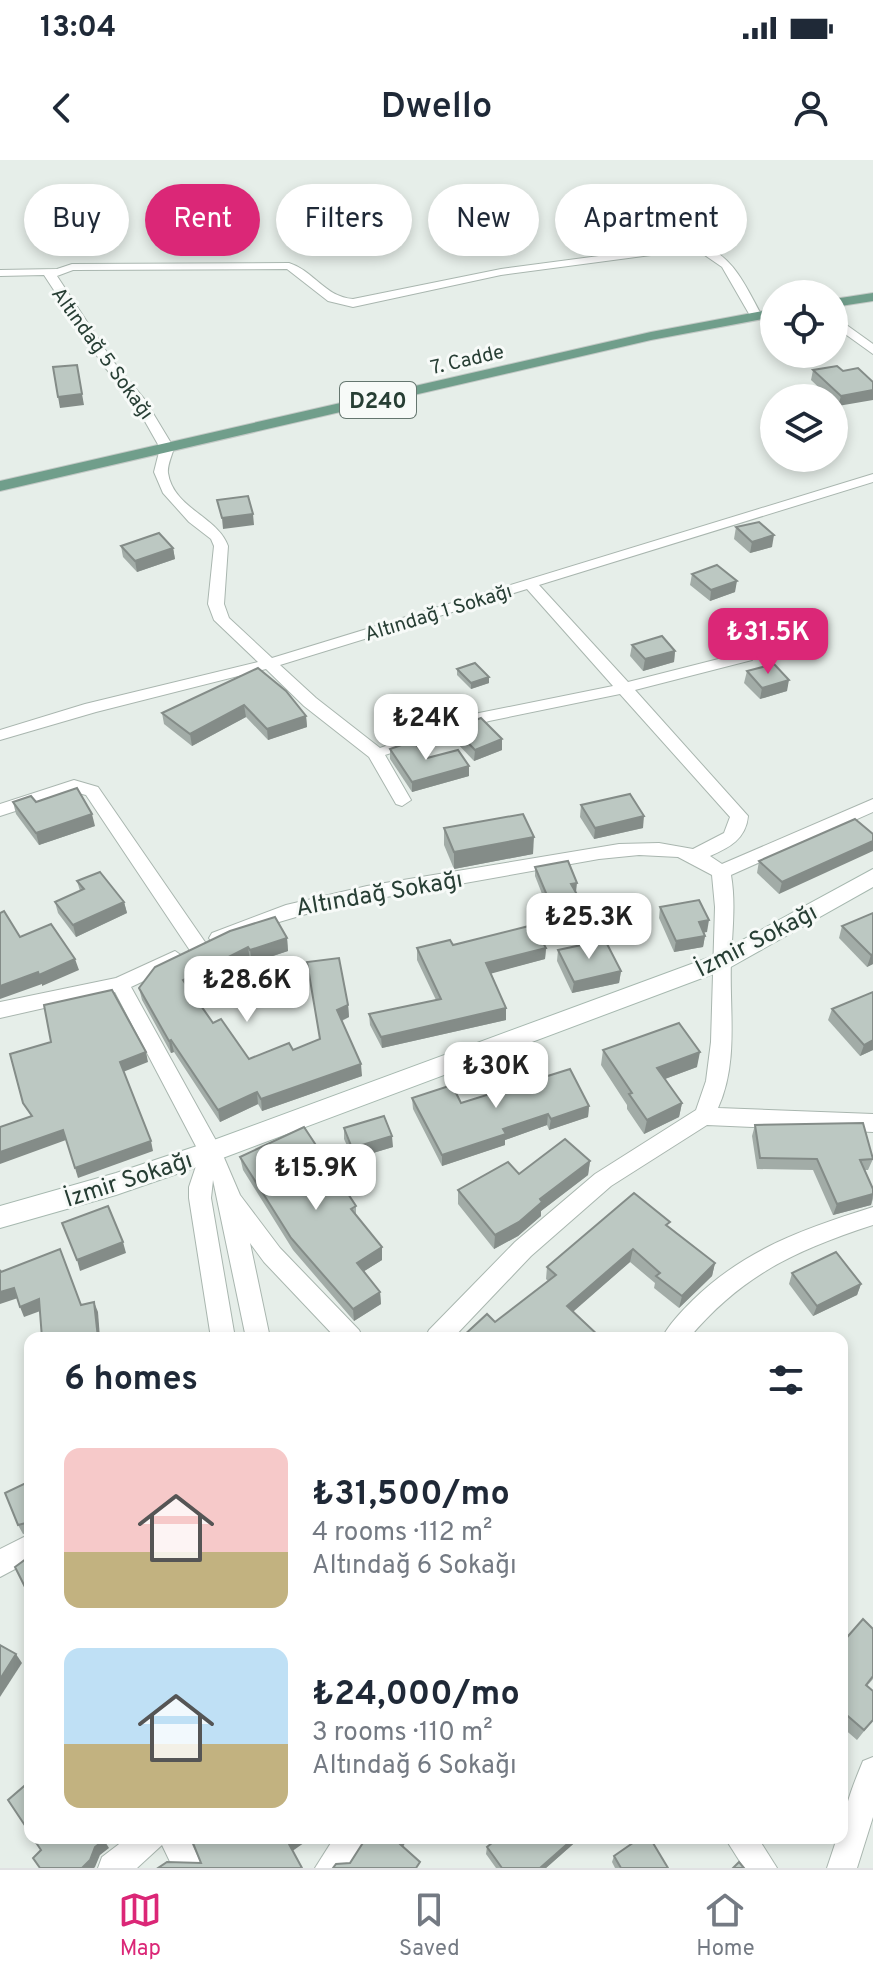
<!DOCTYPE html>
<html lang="en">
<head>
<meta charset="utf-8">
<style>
  :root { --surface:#fff; --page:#f6f6f7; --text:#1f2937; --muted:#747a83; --line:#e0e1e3; --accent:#db2777 }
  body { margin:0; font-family:Overpass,sans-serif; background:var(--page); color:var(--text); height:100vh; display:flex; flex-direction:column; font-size:30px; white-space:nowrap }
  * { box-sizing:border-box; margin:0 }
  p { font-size:26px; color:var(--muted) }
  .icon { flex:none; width:44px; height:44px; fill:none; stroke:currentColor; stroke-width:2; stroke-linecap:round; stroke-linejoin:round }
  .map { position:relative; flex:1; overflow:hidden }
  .details { position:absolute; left:24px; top:1172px; width:824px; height:512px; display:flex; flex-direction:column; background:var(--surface); border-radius:16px; box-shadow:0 4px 12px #0003 }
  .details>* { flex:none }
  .guide { position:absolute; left:24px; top:24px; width:826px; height:72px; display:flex; gap:16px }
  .fabs { position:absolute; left:760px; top:120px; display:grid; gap:16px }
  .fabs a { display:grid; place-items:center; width:88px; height:88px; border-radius:50%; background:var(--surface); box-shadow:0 4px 12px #0003; font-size:40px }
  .price { position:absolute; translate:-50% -68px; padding:0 18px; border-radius:16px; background:#fff; color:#222; font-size:26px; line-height:52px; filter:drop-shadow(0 2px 4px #0008) }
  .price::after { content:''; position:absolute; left:50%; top:48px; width:24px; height:18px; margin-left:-12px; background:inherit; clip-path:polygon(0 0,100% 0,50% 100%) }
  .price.current { background:var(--accent); color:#fff }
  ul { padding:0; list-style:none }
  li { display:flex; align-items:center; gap:24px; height:200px; padding:0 40px }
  li span { display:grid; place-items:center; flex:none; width:224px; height:160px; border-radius:16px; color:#555 }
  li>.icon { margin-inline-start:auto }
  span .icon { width:96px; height:96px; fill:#fffc; stroke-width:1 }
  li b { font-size:34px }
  h2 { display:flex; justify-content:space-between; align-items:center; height:96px; padding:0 40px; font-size:34px }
  .tag { padding:0 28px; border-radius:36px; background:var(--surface); box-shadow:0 4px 12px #0003; font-size:28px; line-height:72px }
  .tag.current { background:var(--accent); color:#fff }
  .status { display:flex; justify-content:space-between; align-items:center; height:56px; padding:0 40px; background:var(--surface); direction:ltr }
  .status svg { height:22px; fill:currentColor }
  header { display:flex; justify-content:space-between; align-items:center; height:104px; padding:0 40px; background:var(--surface); font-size:36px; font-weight:600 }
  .tabs { display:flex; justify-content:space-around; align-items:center; height:112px; border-top:2px solid var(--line); background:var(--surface); font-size:22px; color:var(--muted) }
  .tabs a { display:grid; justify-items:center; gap:4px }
  .tabs .current { color:var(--accent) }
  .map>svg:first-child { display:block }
</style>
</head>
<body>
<div class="status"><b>13:04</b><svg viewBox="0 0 49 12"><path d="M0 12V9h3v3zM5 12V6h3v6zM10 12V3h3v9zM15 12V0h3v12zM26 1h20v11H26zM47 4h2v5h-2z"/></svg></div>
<header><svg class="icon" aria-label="back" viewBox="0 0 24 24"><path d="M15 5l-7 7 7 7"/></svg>Dwello<svg class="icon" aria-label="person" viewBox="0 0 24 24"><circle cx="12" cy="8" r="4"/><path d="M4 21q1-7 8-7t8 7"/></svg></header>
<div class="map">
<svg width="873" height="1708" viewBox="0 0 873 1708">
  <rect width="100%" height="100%" fill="#e6eee9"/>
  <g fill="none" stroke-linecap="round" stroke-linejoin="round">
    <defs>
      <g id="street">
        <path d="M697 83C733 94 745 125 762 156L760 159H752L722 107 696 89 501 115 353 147 328 141 287 109 73 110 57 116 112 200 145 240 174 288C172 295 167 306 168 313 173 348 218 357 228 386L224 444 229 458 272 498 873 314V322L539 425 628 522 746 492 754 497 752 500 635 530 748 656C746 679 729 688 710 696L722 704 873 639V652L731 715C736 744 732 772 731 801 729 850 739 902 718 948L873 954V972L707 965 611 1026 531 1096 453 1178H425L429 1170 515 1082 595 1014 696 950 706 921 711 882 715 747 712 715 678 697 639 695 599 699 330 747 262 767 219 785 212 783 209 778 212 773 286 745 367 726 619 684 659 683 693 689 724 673 730 657 620 534 489 561 385 595 411 640 402 646 396 644 369 597 304 546 266 509 96 552 0 580V570L85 544 258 502 214 460 208 444 214 386 211 379 189 362 163 333 154 312 160 288 134 242 103 205 44 115 0 116V110L57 109 72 104 289 103C314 111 325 137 353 139L501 109ZM527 429 613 526 479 553 380 588 316 538 280 505Z"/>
        <path d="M834 156 873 184V194L834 166Z"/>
        <path d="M74 620 98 627 205 782 208 787 205 792H191L86 635 74 632 0 656V644Z"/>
        <path d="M175 791 185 798 182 803 131 827 219 986 240 1035 280 1088 359 1170 363 1178H336L264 1102 250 1083 270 1178H246L213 1020 211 1038 235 1178H211L189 1038V1027L200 994 115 832 0 858V842L116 818Z"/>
        <path d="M873 1047V1065C796 1090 742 1115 689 1178H662C669 1164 682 1151 693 1140 745 1089 806 1068 873 1047Z"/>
        <path d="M30 1374V1401L0 1417V1389Z"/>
        <path d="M873 1597V1657L857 1708H827L837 1678H842C842 1652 853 1625 863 1601Z"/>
        <path d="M127 1678H189L203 1708H173L162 1685 137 1708H98L102 1697Z"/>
        <path d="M334 1678H368L349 1708H315Z"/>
        <path d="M725 1678H758L777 1708H744Z"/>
      </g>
      <path id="secondary" d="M873 709V727L729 808 220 999 116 1035 0 1068V1046L116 1013 203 984 713 796Z"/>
      <g id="primary">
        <path d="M873 133V141L834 147V139Z"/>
        <path d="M774 149V157L651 180 0 331V321L651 172Z"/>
      </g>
    </defs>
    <!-- street casing -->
    <use href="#street" stroke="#a9b6af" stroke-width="2"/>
    <!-- secondary casing -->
    <use href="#secondary" stroke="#a6b8af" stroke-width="2"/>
    <!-- primary casing -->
    <use href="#primary" stroke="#c3c9c6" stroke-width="2"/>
    <!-- street -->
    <use href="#street" fill="#fff" fill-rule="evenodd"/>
    <!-- secondary -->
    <use href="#secondary" fill="#fff" fill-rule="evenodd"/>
    <!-- primary -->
    <use href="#primary" fill="#709e8b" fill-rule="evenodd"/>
  </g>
  <!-- wall -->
  <g fill="#a2aca7">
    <path d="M320 38 385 65V78L359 84 321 51Z"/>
    <path d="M858 208 838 246 834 242V238H830L811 220 813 210 843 211Z"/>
    <path d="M736 367 772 387 750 393 734 379Z"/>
    <path d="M121 386 173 388 175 399 137 412 123 397Z"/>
    <path d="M692 414 735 432 710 441 690 425Z"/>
    <path d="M632 485 675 491 674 502 643 511 630 496Z"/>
    <path d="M457 509 489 517V523L471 529 457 515Z"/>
    <path d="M747 511 787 531 760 539 744 523Z"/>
    <path d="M286 531 306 556 307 567 268 580 246 557 192 586 164 564 162 553Z"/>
    <path d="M454 568 502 579V590L474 601 453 579Z"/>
    <path d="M390 589 427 598 469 616 412 632 390 599Z"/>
    <path d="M13 642 95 666 39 685 16 654Z"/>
    <path d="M581 645 643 668 594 679 580 657Z"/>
    <path d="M855 659 779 734 757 713 759 701Z"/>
    <path d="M444 668 533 694 454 709 444 685Z"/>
    <path d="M535 707 576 733 583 745 582 755 553 762 535 716Z"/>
    <path d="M77 721 124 742 127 753 76 777 58 753 55 742 80 731Z"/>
    <path d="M660 747 707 772H704L705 776 703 787 674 792 659 758Z"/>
    <path d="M873 753V804L867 807 839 778 842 766Z"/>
    <path d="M287 778 288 791 252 803 250 800 190 830 213 863 249 899 293 890 320 880 307 802 348 845 349 857 342 861 362 916 262 951 258 944 220 962 174 892 171 893 142 840 139 828 155 807Z"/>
    <path d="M453 785 546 788 545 799 491 813 506 848V860L382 888 370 865 369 854 436 840 417 800V788Z"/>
    <path d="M558 790 621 811 619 823 572 833 557 801Z"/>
    <path d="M832 849 873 890 860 896 828 860Z"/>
    <path d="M603 890 697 907 665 919 682 943 679 957 644 974 627 949V945L601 905Z"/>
    <path d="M412 938 461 943 589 946 588 957 549 970 547 965 505 980V985L442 1006 413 949Z"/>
    <path d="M755 965 873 999 868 1010H864L873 1029V1039L871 1045 833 1055 813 1010 757 1009 752 976Z"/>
    <path d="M344 968 393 987 353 999 344 979Z"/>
    <path d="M240 997 356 1046V1056L382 1100 364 1111 380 1132 381 1144 354 1161 293 1090 243 1010Z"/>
    <path d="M590 1001 588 1015 541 1051V1056L518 1076 494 1089 458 1044V1030L519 1014Z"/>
    <path d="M669 1067 715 1103 712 1116 679 1148 654 1128 655 1123 630 1102 573 1151 495 1162 548 1121 546 1119 547 1107Z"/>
    <path d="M792 1113 861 1124 857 1135 813 1156 789 1124Z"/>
    <path d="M30 1321V1373L23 1374 18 1365Z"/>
    <path d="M873 1469V1519L867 1526 873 1560 857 1580 842 1567V1483Z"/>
    <path d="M498 1678H580L546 1708H496L486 1694 487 1687Z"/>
    <path d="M614 1696 668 1708H615L612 1702Z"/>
  </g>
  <!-- shaded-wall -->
  <g fill="#848c88">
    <path d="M385 65V78L359 84V71Z"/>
    <path d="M873 230V240L838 246 841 236Z"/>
    <path d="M82 234 84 245 60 248 58 237Z"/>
    <path d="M253 354 254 365 223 369 222 358Z"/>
    <path d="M774 375 772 387 750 393 752 382Z"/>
    <path d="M173 388 175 399 137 412 135 401Z"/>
    <path d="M737 421 735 432 710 441 711 430Z"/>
    <path d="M675 491 674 502 643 511 645 499Z"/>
    <path d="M489 517V523L471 529V523Z"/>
    <path d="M789 520 787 531 760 539 762 528Z"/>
    <path d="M244 545 246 557 192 586 190 574Z"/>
    <path d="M306 556 307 567 268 580 267 569Z"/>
    <path d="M502 579V590L474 601 475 590Z"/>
    <path d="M469 606V616L412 632V622Z"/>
    <path d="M92 654 95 666 39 685 36 673Z"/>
    <path d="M644 656 643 668 594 679 595 668Z"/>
    <path d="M534 677 533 694 454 709V692Z"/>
    <path d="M873 681V691L779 734 782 722Z"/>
    <path d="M577 723 576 732 571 724Z"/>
    <path d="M124 742 127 753 76 777 73 765Z"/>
    <path d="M583 745 582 755 553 762 554 752Z"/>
    <path d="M709 760 707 772 697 774 699 762Z"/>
    <path d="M705 776 703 787 674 792 676 781Z"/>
    <path d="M287 778 288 791 252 803 250 790Z"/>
    <path d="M248 787 250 800 185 832 183 820Z"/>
    <path d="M546 788 545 799 486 815V803Z"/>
    <path d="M873 794V804L867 807 871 795Z"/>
    <path d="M75 799 79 810 42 826V824L0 839V826Z"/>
    <path d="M621 811 619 823 572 833 574 822Z"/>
    <path d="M348 845 349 857 338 862 337 850Z"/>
    <path d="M506 848V860L382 888 381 877Z"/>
    <path d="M171 880 174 892 171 893 169 881Z"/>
    <path d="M873 880V890L860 896 864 885Z"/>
    <path d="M146 892 148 902 123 912 120 902Z"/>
    <path d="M700 892 697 907 654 923 657 908Z"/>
    <path d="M361 904 362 916 262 951 261 939Z"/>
    <path d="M257 932 258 944 220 962 218 950Z"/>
    <path d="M682 943 679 957 644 974 647 960Z"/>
    <path d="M589 946 588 957 549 970 551 959Z"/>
    <path d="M548 954 547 965 505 980V985L442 1006V995L503 969Z"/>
    <path d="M63 970 66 980 0 1004V992Z"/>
    <path d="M392 976 393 987 353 999 352 988Z"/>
    <path d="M151 981 153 991 78 1018 75 1008Z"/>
    <path d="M590 1001 588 1015 541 1051V1056L518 1076 494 1089 495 1075Z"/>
    <path d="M873 1034 871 1045 833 1055 837 1044Z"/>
    <path d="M123 1082 126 1093 80 1111 77 1100Z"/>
    <path d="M382 1087V1100L358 1115 357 1103Z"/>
    <path d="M633 1089 630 1102 566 1158 567 1146Z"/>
    <path d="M715 1103 712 1116 679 1148 682 1136Z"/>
    <path d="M861 1124 857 1135 813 1156 817 1146Z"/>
    <path d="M14 1128 18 1138 0 1144V1132Z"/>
    <path d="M380 1132 381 1144 354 1161 353 1149Z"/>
    <path d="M39 1139 43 1150 24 1157 20 1147Z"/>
    <path d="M94 1142 98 1152 100 1178H98Z"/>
    <path d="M16 1494 22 1503 0 1537V1519Z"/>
    <path d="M298 1678H311L291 1692 289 1684Z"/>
    <path d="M404 1678H408L400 1692V1684Z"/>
    <path d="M574 1678H580L546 1708H540Z"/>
    <path d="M104 1680 109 1688 100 1695 95 1707 94 1708H82L95 1687Z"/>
  </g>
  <!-- building -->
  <g fill="#bcc8c2" stroke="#848c88" stroke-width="2">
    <path d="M346 33 385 65 359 71 320 38Z"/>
    <path d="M77 205 82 234 58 237 53 207Z"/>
    <path d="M837 206 843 211 858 208 873 222V230L841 236 813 210Z"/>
    <path d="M248 336 253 354 222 358 217 340Z"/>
    <path d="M759 362 774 375 752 382 736 367Z"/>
    <path d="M159 373 173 388 135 401 121 386Z"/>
    <path d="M717 405 737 421 711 430 692 414Z"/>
    <path d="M662 476 675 491 645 499 632 485Z"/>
    <path d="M475 503 489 517 471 523 457 509Z"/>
    <path d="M774 504 789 520 762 528 747 511Z"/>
    <path d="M258 508 286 531 306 556 267 569 244 545 190 574 162 553Z"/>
    <path d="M481 558 502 579 475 590 454 568Z"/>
    <path d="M413 581 427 598 458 590 469 606 412 622 390 589Z"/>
    <path d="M77 628 92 654 36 673 13 642 31 636 36 642Z"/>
    <path d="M630 634 644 656 595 668 581 645Z"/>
    <path d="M523 654 534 677 454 692 444 668Z"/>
    <path d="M855 659 873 674V681L782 722 759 701Z"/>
    <path d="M568 701 577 723 571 724 583 745 554 752 535 707Z"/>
    <path d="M100 712 124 742 73 765 55 742 84 729 77 721Z"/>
    <path d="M699 740 709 760 699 762 705 776 676 781 660 747Z"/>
    <path d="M4 751 20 777 51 764 75 799 39 815 38 812 0 826V753Z"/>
    <path d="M873 753V794L871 795 842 766Z"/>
    <path d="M275 757 287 778 250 790 248 787 183 820 213 863 221 859 249 899 289 883 293 890 320 879 307 802 339 798 348 845 337 850 361 904 261 939 257 932 218 950 171 880 169 881 139 828 155 807 230 771Z"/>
    <path d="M533 765 546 788 486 803 506 848 381 877 369 854 441 839 417 788 450 780 453 785Z"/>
    <path d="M605 780 621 811 574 822 558 790Z"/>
    <path d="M112 830 146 892 120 902 151 981 75 1008 63 970 0 992V967L32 956 23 943 10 894 51 882 44 845Z"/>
    <path d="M873 832V880L864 885 832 849Z"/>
    <path d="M679 863 700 892 657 908 682 943 647 960 629 934 632 933 603 890Z"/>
    <path d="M570 909 589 946 551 959 548 954 503 969 506 974 442 995 412 938 452 925 461 943Z"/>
    <path d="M384 956 392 976 352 988 344 968Z"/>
    <path d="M863 963 873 999 860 1000 873 1029V1034L837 1044 817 999 760 998 755 965Z"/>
    <path d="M304 967 356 1046 351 1049 382 1087 357 1103 380 1132 353 1149 291 1078 240 997Z"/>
    <path d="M565 979 590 1001 540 1039 542 1042 519 1062 495 1075 458 1030 508 1002 519 1014Z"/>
    <path d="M634 1033 670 1062 666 1065 715 1103 682 1136 656 1116 660 1113 633 1089 567 1146 601 1178H461L487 1154 495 1162 556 1115 547 1107Z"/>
    <path d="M108 1046 123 1082 77 1100 62 1063Z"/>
    <path d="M60 1089 81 1145 94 1142 98 1178H42L39 1139 20 1147 14 1128 0 1132V1110L1 1112Z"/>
    <path d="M836 1092 861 1124 817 1146 792 1113Z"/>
    <path d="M30 1321V1362L18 1365 5 1333Z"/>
    <path d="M30 1396V1437L15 1407Z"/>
    <path d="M863 1459 873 1469V1516L866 1525 873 1531V1560L864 1570 842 1551V1483Z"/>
    <path d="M0 1485 16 1494 0 1519Z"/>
    <path d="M30 1621V1673L8 1640Z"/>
    <path d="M33 1678H102L104 1680 95 1687 90 1700 82 1708H40L33 1698 41 1690Z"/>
    <path d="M191 1678H298L289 1684 302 1708H158L167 1702 201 1703Z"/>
    <path d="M366 1678H404L400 1684 420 1702 416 1708H333L336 1704 350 1703Z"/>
    <path d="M498 1678H574L540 1708H502L487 1687Z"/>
    <path d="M640 1678H650L668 1708H621L614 1696Z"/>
    <path d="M739 1702 744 1708H733Z"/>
  </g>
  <g text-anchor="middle" stroke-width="6" stroke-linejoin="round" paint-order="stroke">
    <!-- far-street labels -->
    <g font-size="20" fill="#273e34" stroke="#f7faf8">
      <text transform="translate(103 193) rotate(54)" y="7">Altındağ 5 Sokağı</text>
      <text transform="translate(467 199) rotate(-13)" y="7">7. Cadde</text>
      <text transform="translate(438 452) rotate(-17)" y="7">Altındağ 1 Sokağı</text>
    </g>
    <!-- shield labels -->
    <rect fill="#f7faf8" stroke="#65766f" stroke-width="2" x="340" y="222" width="76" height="36" rx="6"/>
    <g font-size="22" font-weight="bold" fill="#273e34">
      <text x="378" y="248">D240</text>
    </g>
    <!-- street labels -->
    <g font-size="24" fill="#273e34" stroke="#f7faf8">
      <text transform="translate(379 733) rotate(-10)" y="8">Altındağ Sokağı</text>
      <text transform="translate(756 780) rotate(-27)" y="8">İzmir Sokağı</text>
      <text transform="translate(128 1019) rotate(-18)" y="8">İzmir Sokağı</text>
    </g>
  </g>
</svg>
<div class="fabs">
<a><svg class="icon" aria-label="locate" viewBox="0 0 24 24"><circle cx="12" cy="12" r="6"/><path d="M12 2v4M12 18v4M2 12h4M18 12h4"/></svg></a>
<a><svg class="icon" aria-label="layers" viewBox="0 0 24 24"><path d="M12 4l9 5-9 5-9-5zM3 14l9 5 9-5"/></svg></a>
</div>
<b class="price current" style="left:768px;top:516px">₺31.5K</b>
<b class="price" style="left:426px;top:602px">₺24K</b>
<b class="price" style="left:589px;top:801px">₺25.3K</b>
<b class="price" style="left:247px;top:864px">₺28.6K</b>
<b class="price" style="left:496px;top:950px">₺30K</b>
<b class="price" style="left:316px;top:1052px">₺15.9K</b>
<div class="guide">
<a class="tag">Buy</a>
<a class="tag current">Rent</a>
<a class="tag">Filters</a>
<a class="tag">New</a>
<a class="tag">Apartment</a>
</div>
<section class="details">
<h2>6 homes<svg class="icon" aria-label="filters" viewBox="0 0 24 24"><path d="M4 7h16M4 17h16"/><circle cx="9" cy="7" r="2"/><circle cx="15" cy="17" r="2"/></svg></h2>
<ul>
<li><span style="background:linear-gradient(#f6c9c9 65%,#c2b280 0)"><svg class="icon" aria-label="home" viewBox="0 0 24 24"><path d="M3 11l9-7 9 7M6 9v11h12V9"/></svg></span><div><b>₺31,500/mo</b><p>4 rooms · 112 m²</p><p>Altındağ 6 Sokağı</p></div></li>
<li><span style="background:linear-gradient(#bfe0f5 60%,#c2b280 0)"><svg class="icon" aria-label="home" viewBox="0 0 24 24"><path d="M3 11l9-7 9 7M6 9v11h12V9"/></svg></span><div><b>₺24,000/mo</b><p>3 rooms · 110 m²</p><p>Altındağ 6 Sokağı</p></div></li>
</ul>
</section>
</div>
<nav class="tabs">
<a class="current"><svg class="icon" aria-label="map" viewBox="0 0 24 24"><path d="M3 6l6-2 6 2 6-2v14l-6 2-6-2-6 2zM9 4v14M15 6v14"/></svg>Map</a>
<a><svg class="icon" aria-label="saved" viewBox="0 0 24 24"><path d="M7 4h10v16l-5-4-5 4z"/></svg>Saved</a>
<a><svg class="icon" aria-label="home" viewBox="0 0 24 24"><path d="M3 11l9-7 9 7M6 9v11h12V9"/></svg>Home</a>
</nav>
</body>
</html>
